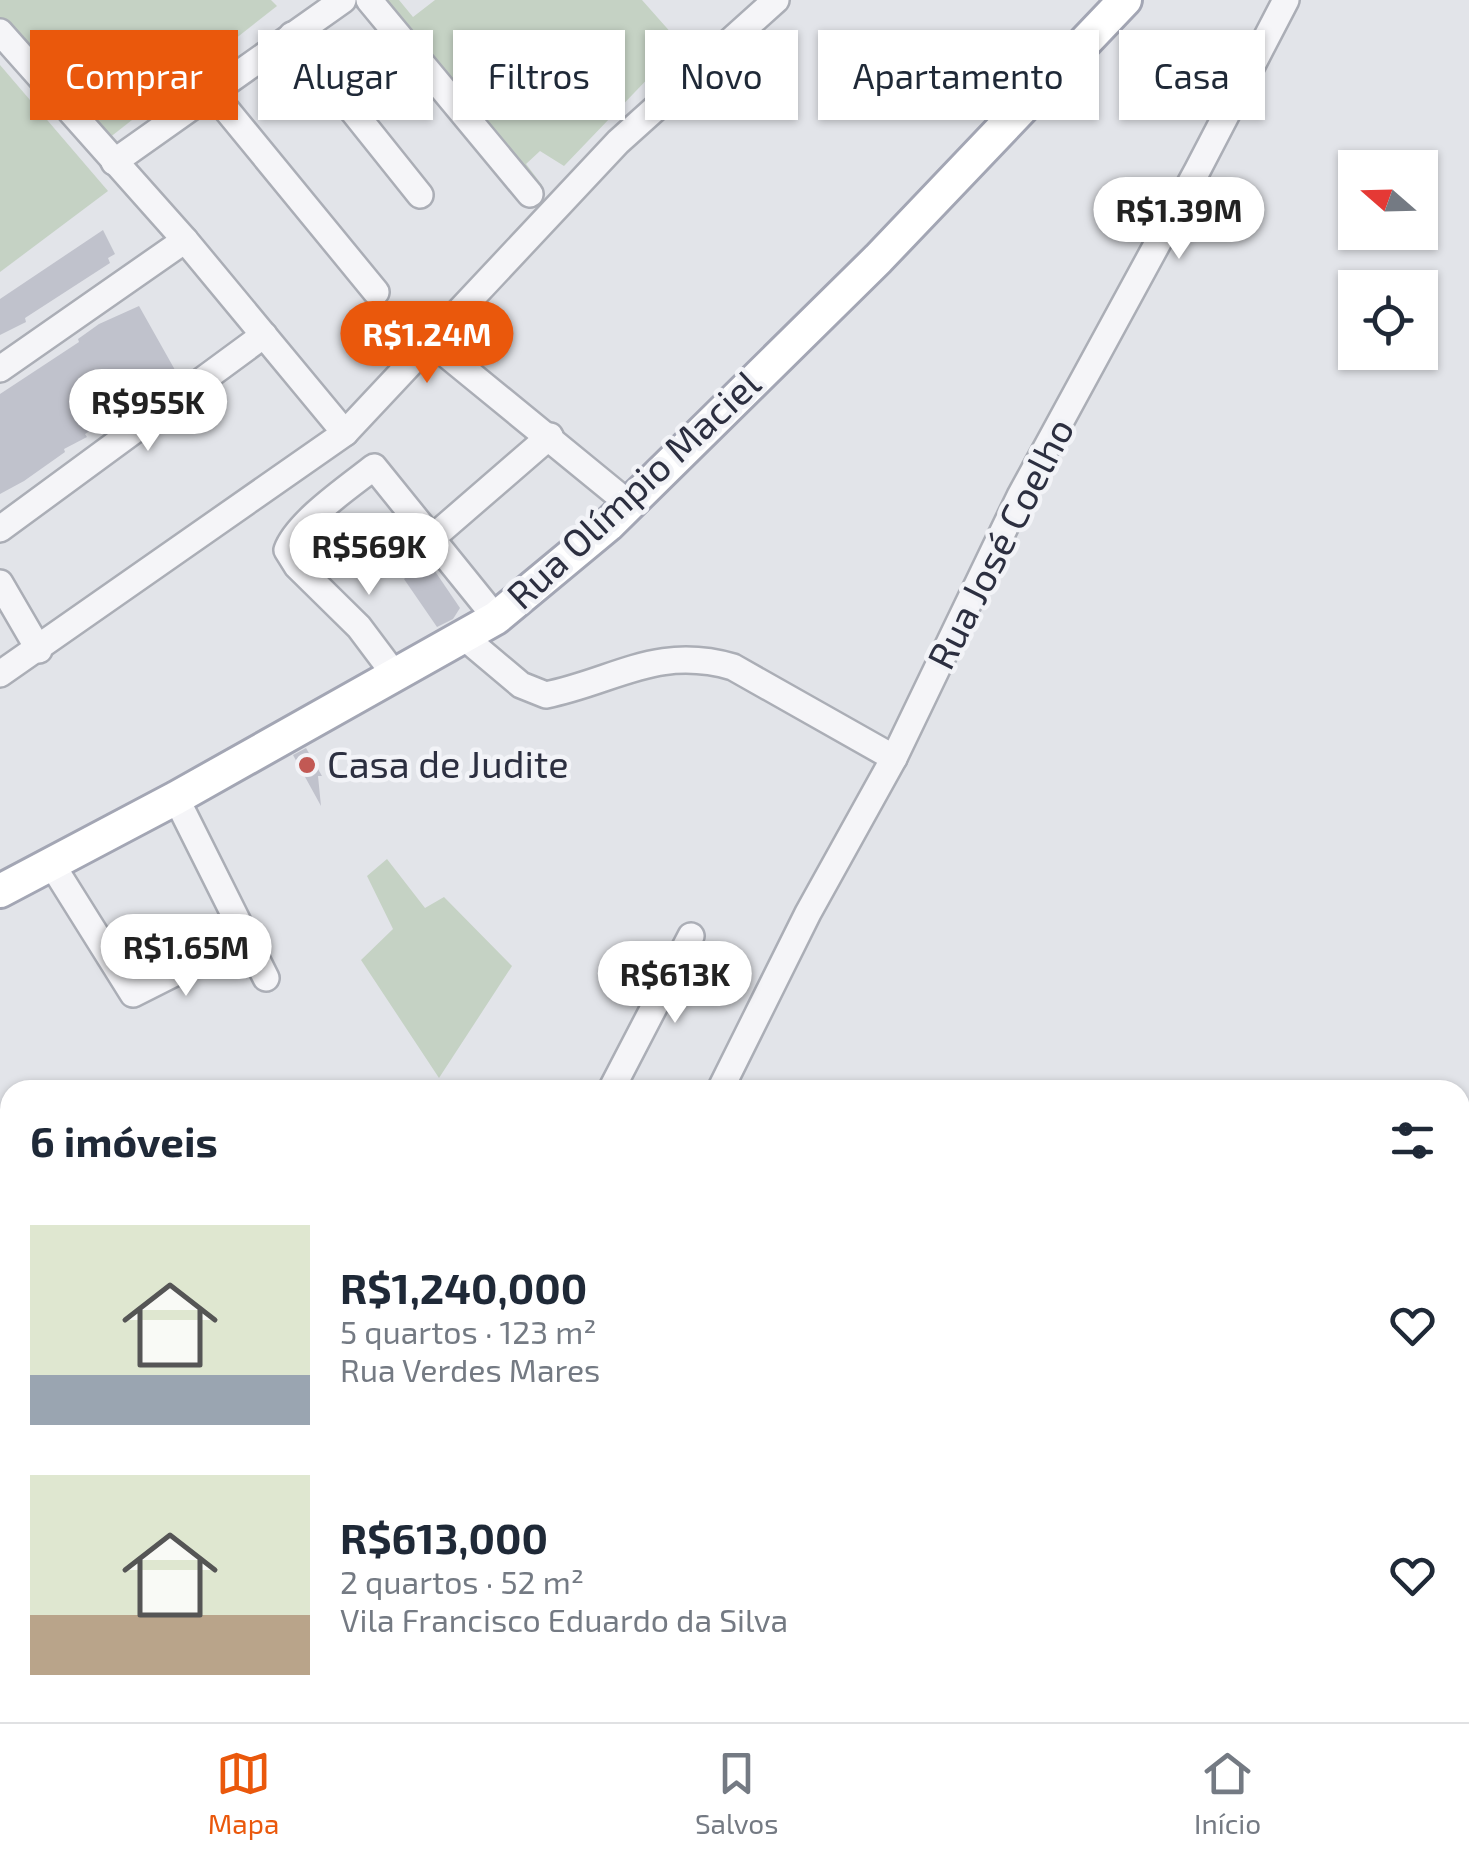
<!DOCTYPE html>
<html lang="pt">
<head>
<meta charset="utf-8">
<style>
  :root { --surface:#fff; --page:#f6f6f7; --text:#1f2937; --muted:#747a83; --line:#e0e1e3; --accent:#ea580c }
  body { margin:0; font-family:"Exo 2",sans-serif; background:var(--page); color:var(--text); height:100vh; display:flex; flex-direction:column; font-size:38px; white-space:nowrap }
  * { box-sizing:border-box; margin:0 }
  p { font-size:32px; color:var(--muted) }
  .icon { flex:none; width:55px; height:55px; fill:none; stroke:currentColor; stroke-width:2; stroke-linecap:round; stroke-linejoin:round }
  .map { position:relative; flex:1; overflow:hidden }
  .details { position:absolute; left:0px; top:1080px; width:1470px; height:642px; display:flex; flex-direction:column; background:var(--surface); border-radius:30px 30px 0 0; box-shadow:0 2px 8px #0004 }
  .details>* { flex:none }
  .top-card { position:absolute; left:30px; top:30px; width:1410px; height:90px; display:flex; gap:20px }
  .needle { width:65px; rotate:290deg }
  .controls { position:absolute; left:1338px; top:150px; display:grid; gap:20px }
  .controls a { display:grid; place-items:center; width:100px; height:100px; border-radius:0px; background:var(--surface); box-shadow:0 2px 8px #0004; font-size:50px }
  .price { position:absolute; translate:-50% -85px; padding:0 22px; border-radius:35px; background:#fff; color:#222; font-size:32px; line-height:65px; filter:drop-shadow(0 2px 5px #0008) }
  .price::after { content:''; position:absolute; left:50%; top:60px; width:30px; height:22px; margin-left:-15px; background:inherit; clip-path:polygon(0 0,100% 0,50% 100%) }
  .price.on { background:var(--accent); color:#fff }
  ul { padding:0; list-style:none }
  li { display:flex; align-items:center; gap:30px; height:250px; padding:0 30px }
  li span { display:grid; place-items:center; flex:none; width:280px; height:200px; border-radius:0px; color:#555 }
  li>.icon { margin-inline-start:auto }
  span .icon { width:120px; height:120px; fill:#fffc; stroke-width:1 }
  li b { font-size:42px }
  h2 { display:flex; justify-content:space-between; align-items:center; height:120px; padding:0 30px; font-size:42px }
  .tag { padding:0 35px; border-radius:0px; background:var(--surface); box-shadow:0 2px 8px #0004; font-size:35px; line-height:90px }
  .tag.on { background:var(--accent); color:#fff }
  .menu { display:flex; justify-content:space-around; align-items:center; height:140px; border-top:2px solid var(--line); background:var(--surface); font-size:28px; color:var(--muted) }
  .menu a { display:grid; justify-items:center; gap:5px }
  .menu .on { color:var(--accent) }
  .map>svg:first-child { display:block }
</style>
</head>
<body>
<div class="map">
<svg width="1469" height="1722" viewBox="0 0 1469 1722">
  <rect width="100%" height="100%" fill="#e2e4e9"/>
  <!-- green -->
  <g fill="#c5d2c4">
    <path d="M0 0H271L277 6 104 142 0 19Z"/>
    <path d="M372 0H399L413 17 435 0H642L681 44 564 166 540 151 526 164 542 185 529 203Z"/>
    <path d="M0 65 108 191 0 272Z"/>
    <path d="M387 859 425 908 444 897 512 966 439 1078 361 960 393 929 367 876Z"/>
  </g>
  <!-- building -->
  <g fill="#c0c2cc">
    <path d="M103 230 115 254 108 258 110 263 25 318 26 322 0 335V299Z"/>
    <path d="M139 306 175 370 168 374 170 379 85 434 87 437 64 449 65 452 24 481 0 494V394L79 342 78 339 99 324Z"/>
    <path d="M428 561 460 608 453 619 437 627 404 579Z"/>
    <path d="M306 748 322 776H318L321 806 293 755Z"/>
  </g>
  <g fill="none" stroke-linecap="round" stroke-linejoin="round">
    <defs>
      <g id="minor">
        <path d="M369 0 530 194"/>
        <path d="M0 32 185 240 345 433"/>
        <path d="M292 35 420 195"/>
        <path d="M212 92 376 292"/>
        <path d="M114 162 343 0"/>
        <path d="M431 342 629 504"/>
        <path d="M0 369 185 240"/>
        <path d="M0 529 264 335"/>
        <path d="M431 539 550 436"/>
        <path d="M0 583 39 650"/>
        <path d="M464 637 521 685 546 695C615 681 657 645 733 667L894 758"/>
        <path d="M0 674 345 433 618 142 776 0"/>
        <path d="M395 675 359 627 297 566 287 550C297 522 350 486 374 467L496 618"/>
        <path d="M176 798 266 978"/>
        <path d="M51 863 133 994 246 937"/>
        <path d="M611 1090 691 936"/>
        <path d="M720 1090 808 913 894 758 1020 496 1197 171 1286 0"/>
        <path d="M0 1519 10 1508"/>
        <path d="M388 1722 393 1712"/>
      </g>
      <path id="major" d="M0 891 176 798 496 618 608 525 878 259 1125 0"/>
    </defs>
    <!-- minor casing -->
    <use href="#minor" stroke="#abaeb6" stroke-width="30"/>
    <!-- major casing -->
    <use href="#major" stroke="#a3a6b4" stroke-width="38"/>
    <!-- minor -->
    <use href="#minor" stroke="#f5f5f8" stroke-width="25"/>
    <!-- major -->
    <use href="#major" stroke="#fff" stroke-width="32"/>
  </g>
  <!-- markers -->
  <circle fill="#c25954" stroke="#f2f3f7" stroke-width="4" cx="307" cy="765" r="10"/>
  <g text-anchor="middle" stroke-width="9" stroke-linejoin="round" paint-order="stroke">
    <!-- street labels -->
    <g font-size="38" fill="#2c2f40" stroke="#f2f3f7">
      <text transform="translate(634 490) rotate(-43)" y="13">Rua Olímpio Maciel</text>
      <text transform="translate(1001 544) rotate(-63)" y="13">Rua José Coelho</text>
    </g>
    <!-- poi labels -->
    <g font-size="38" fill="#2c2f40" stroke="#f2f3f7" text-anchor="start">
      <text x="327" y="778">Casa de Judite</text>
    </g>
  </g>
</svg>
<div class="controls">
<a><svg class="needle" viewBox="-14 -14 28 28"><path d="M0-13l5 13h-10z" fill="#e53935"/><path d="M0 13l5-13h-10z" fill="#747a83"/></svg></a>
<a><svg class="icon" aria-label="locate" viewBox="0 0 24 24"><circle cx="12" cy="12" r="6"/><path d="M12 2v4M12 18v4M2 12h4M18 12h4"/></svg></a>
</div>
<b class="price" style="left:1179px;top:262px">R$1.39M</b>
<b class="price on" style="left:427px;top:386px">R$1.24M</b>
<b class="price" style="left:148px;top:454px">R$955K</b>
<b class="price" style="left:369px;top:598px">R$569K</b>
<b class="price" style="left:186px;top:999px">R$1.65M</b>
<b class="price" style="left:675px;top:1026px">R$613K</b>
<div class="top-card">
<a class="tag on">Comprar</a>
<a class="tag">Alugar</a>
<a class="tag">Filtros</a>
<a class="tag">Novo</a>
<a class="tag">Apartamento</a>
<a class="tag">Casa</a>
</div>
<section class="details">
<h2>6 imóveis<svg class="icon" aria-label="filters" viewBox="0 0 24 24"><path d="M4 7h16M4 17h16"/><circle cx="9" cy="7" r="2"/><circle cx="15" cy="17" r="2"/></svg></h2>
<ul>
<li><span style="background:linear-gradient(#dfe7d0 75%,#9aa5b1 0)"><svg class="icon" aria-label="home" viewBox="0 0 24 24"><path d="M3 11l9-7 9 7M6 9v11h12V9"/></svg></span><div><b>R$1,240,000</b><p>5 quartos · 123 m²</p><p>Rua Verdes Mares</p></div><svg class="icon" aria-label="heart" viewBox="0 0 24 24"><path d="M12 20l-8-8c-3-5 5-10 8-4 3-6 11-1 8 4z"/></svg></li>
<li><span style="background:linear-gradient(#dfe7d0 70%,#b9a48a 0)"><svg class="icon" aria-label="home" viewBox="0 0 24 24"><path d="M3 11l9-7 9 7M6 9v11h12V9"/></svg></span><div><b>R$613,000</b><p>2 quartos · 52 m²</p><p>Vila Francisco Eduardo da Silva</p></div><svg class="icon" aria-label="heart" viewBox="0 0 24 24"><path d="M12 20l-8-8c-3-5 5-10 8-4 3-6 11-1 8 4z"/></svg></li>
</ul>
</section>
</div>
<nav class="menu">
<a class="on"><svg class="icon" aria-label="map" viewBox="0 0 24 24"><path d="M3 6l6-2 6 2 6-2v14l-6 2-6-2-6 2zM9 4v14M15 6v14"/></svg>Mapa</a>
<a><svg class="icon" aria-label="saved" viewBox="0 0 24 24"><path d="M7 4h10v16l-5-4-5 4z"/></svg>Salvos</a>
<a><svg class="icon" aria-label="home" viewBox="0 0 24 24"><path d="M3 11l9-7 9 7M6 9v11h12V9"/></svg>Início</a>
</nav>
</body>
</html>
